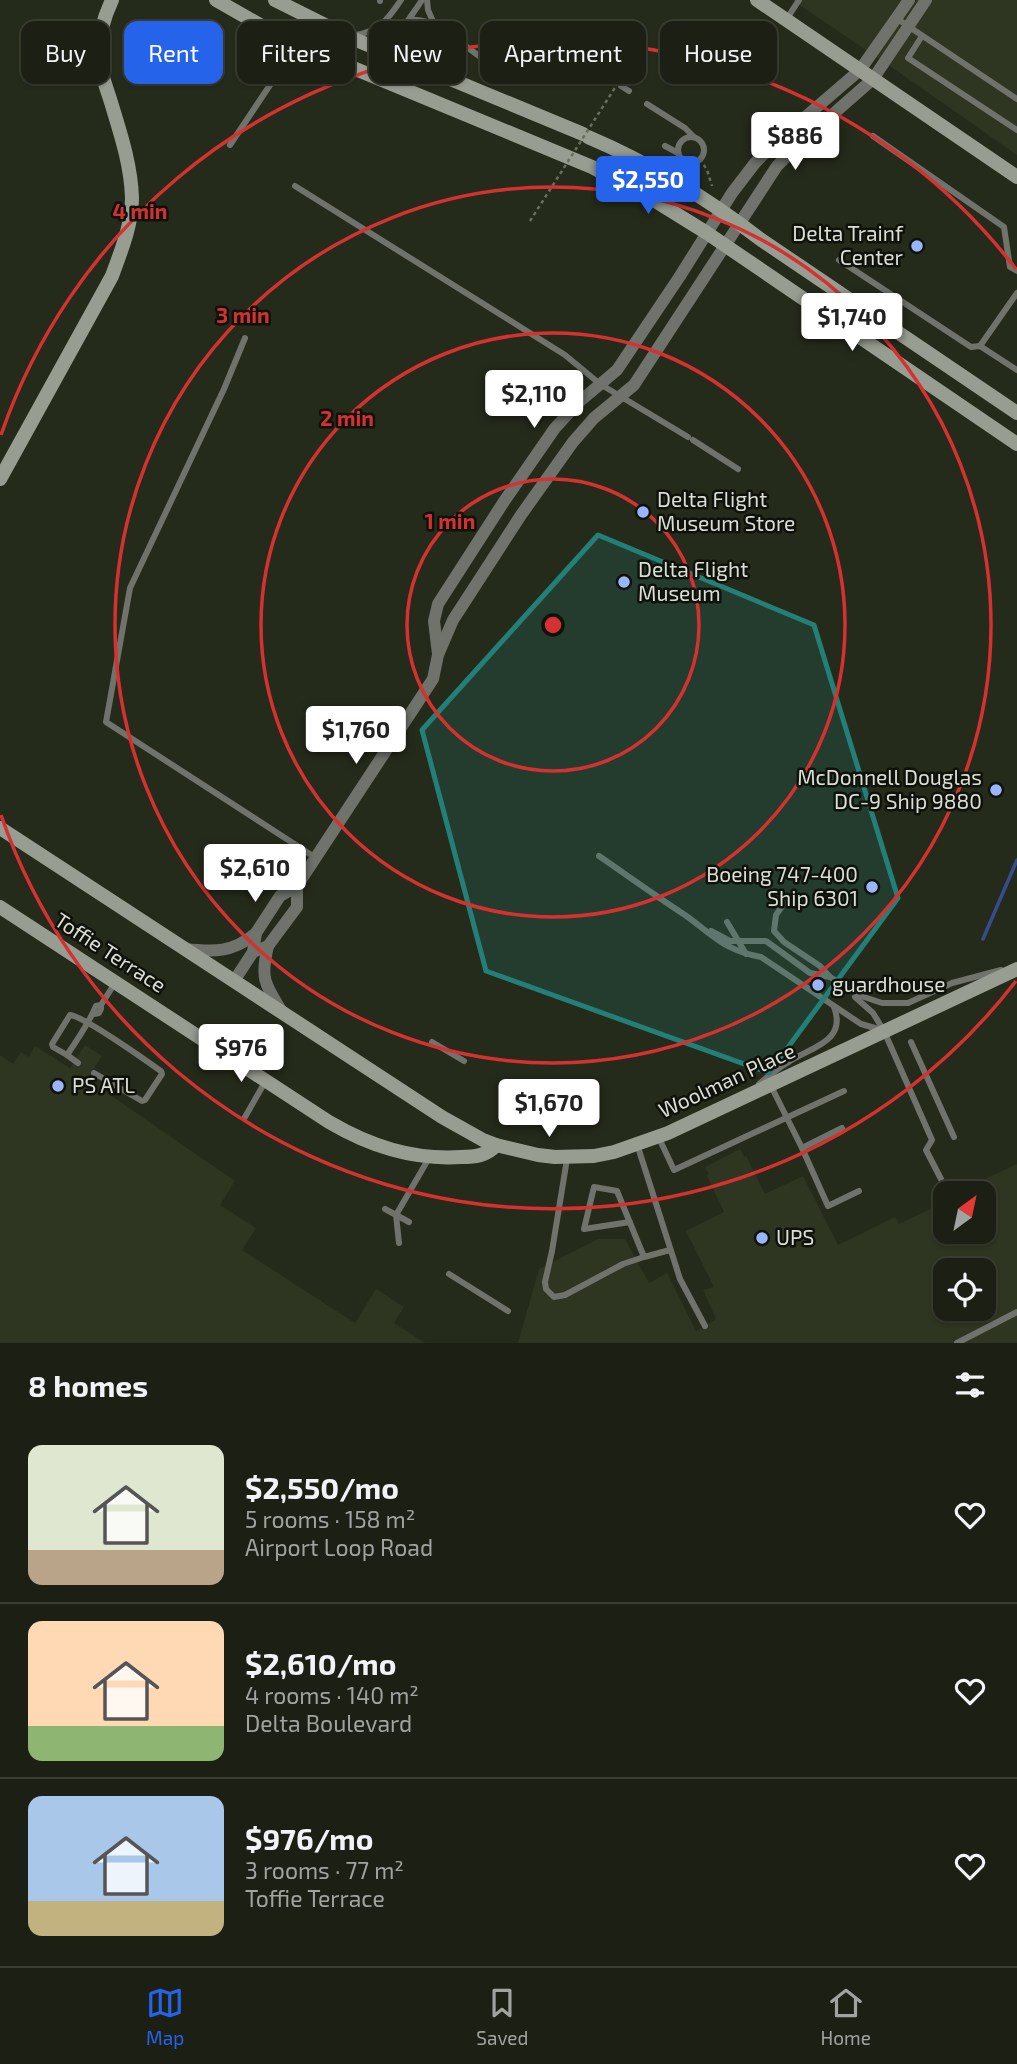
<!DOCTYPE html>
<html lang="en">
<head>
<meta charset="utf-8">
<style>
  :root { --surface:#1c2014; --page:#292d22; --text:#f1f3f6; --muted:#a0a3a0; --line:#3a3e34; --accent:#2563eb }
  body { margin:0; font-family:"Exo 2",sans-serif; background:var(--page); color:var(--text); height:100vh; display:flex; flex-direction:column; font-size:26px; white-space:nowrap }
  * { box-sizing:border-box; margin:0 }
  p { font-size:23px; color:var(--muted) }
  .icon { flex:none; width:38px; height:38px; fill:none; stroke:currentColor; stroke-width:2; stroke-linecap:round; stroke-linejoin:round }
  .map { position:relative; height:1343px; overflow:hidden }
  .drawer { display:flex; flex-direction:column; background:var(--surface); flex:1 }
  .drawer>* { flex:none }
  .guide { position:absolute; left:21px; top:21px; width:976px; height:63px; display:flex; gap:14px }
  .needle { width:46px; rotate:33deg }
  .buttons { position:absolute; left:933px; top:1181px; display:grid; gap:14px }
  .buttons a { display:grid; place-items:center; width:63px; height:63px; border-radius:14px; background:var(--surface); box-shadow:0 2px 5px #0004,0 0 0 2px var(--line); font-size:35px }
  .price { position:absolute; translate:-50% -60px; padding:0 16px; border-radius:7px; background:#fff; color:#222; font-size:23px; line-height:46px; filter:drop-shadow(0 2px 4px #0008) }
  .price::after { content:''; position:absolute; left:50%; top:42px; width:21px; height:16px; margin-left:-10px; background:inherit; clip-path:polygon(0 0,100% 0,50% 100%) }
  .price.on { background:var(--accent); color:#fff }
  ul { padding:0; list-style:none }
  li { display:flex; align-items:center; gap:21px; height:175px; padding:0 28px }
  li+li { border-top:2px solid var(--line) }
  li span { display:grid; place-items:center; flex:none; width:196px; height:140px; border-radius:14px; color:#555 }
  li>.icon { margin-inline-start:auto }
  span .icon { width:84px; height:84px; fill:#fffc; stroke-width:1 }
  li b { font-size:30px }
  h2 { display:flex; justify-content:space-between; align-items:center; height:84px; padding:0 28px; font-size:30px }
  .pill { padding:0 24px; border-radius:14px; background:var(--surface); box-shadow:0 2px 5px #0004,0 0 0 2px var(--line); font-size:24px; line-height:63px }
  .pill.on { background:var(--accent); color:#fff }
  .tabs { display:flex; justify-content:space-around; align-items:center; height:98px; border-top:2px solid var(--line); background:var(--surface); font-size:19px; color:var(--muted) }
  .tabs a { display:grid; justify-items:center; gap:4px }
  .tabs .on { color:var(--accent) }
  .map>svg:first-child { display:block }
</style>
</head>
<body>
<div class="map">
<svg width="1017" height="1343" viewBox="0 0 1017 1343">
  <rect width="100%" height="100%" fill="#252b1b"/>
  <!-- built -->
  <g fill="#2e3521" fill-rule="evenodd">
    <path d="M792 0H1017V155L900 73Z"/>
    <path d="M85 1045 102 1056 87 1079 235 1181 220 1205 256 1228 242 1250 355 1323 376 1289 404 1307 394 1323 425 1343H0V1055L13 1064 21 1052 29 1057 35 1046 70 1068Z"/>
    <path d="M740 1149 744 1157 746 1156 765 1194 803 1176 838 1245 895 1217 899 1224 943 1203 942 1200 945 1198V1232H984V1194L955 1193 1017 1164V1343H518L539 1269 598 1239H625L649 1283 667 1273 696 1331 716 1319 703 1290 714 1287 686 1231 724 1212 707 1176 709 1174 705 1167ZM945 1270H984V1309H945Z"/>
  </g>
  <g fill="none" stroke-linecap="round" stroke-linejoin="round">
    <!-- stream -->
    <path stroke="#374c8c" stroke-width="3.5" d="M983 939 1017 860"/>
    <!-- path -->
    <path stroke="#696e60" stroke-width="2.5" stroke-dasharray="3.5 3.5" stroke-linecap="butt" d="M700 159 707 170 712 186"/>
    <!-- lane -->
    <g stroke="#6f736b" stroke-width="6">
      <path d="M427 0 428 10 435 26"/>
      <path d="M380 1V0"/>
      <path d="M896 18 1017 99"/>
      <path d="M409 20C442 16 470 57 499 67 523 74 545 56 568 58 586 59 602 73 616 83"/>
      <path d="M786 20 799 0"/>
      <path d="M355 35C379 32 388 19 401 0"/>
      <path d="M922 36 908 58 1017 130"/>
      <path d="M413 59C392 32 407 24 422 0"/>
      <path d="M621 86 629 91"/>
      <path d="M647 104 685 128 694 137"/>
      <path d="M873 136 1004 227 1010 267 1017 271"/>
      <circle cx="691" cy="150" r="13"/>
      <path d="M230 145 278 73"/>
      <path d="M665 146 678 153"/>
      <path d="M295 186 565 355 600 384 688 437"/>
      <path d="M839 260 971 347 980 346 1017 370"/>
      <path d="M245 338 224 389 130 588 106 722 316 858"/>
      <path d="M980 346 1017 293"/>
      <path d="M693 440 738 469"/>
      <path d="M599 856C628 876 656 896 685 915 713 935 725 951 761 957L861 1024 882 1030"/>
      <path d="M785 902 776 915 774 931 784 942 820 966 830 977 861 996 882 1003H908L952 983 1001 970"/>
      <path d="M727 922 746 954"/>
      <path d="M711 931 730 941H766L810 973 830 977"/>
      <path d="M855 997 873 1013 884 1031 932 1140 926 1150 941 1179"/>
      <path d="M94 1014 99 1013 101 1009V1005L115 983"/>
      <path d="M432 1042 464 1061"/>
      <path d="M911 1042 954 1137"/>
      <path d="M67 1055 78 1063"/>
      <path d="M94 1073 142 1101 145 1100 162 1074 161 1071C145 1060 84 1016 70 1015L52 1044 53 1047 67 1055C78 1039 89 1023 96 1006L101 1005"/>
      <path d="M759 1084C769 1076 779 1067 790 1061 812 1047 847 1041 834 1007"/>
      <path d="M771 1086 802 1148 842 1128"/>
      <path d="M245 1117 265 1082"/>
      <path d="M658 1136 674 1170 844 1091"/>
      <path d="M637 1144 680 1279 705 1326"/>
      <path d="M802 1148 828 1206 859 1191"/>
      <path d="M567 1159 552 1251 545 1282 546 1289 554 1297 565 1295 623 1264 644 1257"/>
      <path d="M385 1209 409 1222"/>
      <path d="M630 1222 584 1229 594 1187 617 1191 644 1257 670 1250"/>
      <path d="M399 1243 396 1215 429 1158"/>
      <path d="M449 1274 508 1311"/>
      <path d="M957 1343 1017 1312"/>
    </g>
    <!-- street -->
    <g stroke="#6f736b" stroke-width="12">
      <path d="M438 654 434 621 438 604 503 503 555 428 579 402 617 370 680 276 732 193 755 163 775 143 860 70 909 0"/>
      <path d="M268 946C260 979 265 984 282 1012"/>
      <path d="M185 949C213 952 233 953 256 933"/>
      <path d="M253 952 268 946 297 907V886"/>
      <path d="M234 981 253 952 256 933 280 896 297 886 433 679 438 655 453 620 521 515 573 442 594 418 634 385 777 166 799 144 873 79 926 0"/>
    </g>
    <!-- secondary -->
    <g stroke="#989d91" stroke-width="14">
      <path d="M216 0 274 33 317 53 592 167 649 197 707 233 1017 444"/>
      <path d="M275 0 349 37 583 134"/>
      <path d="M757 0 1017 177"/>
      <path d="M588 137C649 163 707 198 760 239L1017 413"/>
      <path d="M0 479 112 276C121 251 132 225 132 198 131 164 120 132 110 99 105 84 99 68 99 52 99 35 105 15 112 0"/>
      <path d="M0 828 442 1117 483 1140 496 1145 538 1155 555 1157 594 1156 614 1152 668 1133 1017 969"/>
      <path d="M0 907 329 1122C370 1146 412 1160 461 1157 474 1157 487 1156 496 1145"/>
    </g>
    <!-- path-bridge -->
    <path stroke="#696e60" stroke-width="2.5" stroke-dasharray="3.5 3.5" stroke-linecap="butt" d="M530 221 625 72"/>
  </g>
  <!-- marked area -->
  <path fill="#238078" fill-opacity="0.2" stroke="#238078" stroke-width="5" stroke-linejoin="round" d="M598 535 814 625 898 898 769 1073 486 971 422 730Z"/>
  <!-- distance rings -->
  <g fill="none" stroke="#d63131" stroke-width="3.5">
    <circle cx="553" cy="625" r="146"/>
    <circle cx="553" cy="625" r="292"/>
    <circle cx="553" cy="625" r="438"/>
    <path d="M1016 981A584 584 0 0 1 1 815M1 435A584 584 0 0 1 1016 269"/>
  </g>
  <!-- markers -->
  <g fill="#9ab5fd" stroke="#0f120b" stroke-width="2.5">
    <circle cx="917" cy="246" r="7"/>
    <circle cx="643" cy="512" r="7"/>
    <circle cx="624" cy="582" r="7"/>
    <circle cx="996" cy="790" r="7"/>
    <circle cx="872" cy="887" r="7"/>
    <circle cx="818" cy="985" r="7"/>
    <circle cx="58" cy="1086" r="7"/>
    <circle cx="762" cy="1238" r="7"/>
  </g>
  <g text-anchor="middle" stroke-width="5" stroke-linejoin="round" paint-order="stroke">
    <!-- poi labels -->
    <g font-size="21" fill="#daded4" stroke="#0f120b" text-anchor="start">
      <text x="903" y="241" text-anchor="end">Delta Trainf<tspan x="903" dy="24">Center</tspan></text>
      <text x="657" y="507">Delta Flight<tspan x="657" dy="24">Museum Store</tspan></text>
      <text x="638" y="577">Delta Flight<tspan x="638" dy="24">Museum</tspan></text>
      <text x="982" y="785" text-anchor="end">McDonnell Douglas<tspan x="982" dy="24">DC-9 Ship 9880</tspan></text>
      <text x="858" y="882" text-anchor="end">Boeing 747-400<tspan x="858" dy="24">Ship 6301</tspan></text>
      <text x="832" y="992">guardhouse</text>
      <text x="72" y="1093">PS ATL</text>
      <text x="776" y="1245">UPS</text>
    </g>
    <!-- street labels -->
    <g font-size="21" fill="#daded4" stroke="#0f120b">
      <text transform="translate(110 953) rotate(33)" y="7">Toffie Terrace</text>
      <text transform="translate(727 1081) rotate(-25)" y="7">Woolman Place</text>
    </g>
  </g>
  <circle cx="553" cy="625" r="10" fill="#d63131" stroke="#0f120b" stroke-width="3.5"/>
  <g font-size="21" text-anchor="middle" font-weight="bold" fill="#d63131" stroke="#0f120b" stroke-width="5" stroke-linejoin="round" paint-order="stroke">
    <text x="140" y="219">4 min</text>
    <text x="243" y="323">3 min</text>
    <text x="347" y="426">2 min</text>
    <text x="450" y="529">1 min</text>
  </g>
</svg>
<div class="buttons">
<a><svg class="needle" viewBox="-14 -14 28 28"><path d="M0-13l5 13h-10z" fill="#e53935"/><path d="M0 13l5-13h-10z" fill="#a0a3a0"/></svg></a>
<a><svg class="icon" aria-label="locate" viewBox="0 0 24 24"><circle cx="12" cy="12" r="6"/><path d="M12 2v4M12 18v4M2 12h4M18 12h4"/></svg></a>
</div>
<b class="price" style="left:795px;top:172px">$886</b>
<b class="price on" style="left:648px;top:216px">$2,550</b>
<b class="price" style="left:852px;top:353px">$1,740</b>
<b class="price" style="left:534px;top:430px">$2,110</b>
<b class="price" style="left:356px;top:766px">$1,760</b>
<b class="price" style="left:255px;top:904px">$2,610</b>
<b class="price" style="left:241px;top:1084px">$976</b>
<b class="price" style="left:549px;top:1139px">$1,670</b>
<div class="guide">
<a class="pill">Buy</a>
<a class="pill on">Rent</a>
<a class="pill">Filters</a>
<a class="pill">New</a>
<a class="pill">Apartment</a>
<a class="pill">House</a>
</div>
</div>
<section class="drawer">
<h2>8 homes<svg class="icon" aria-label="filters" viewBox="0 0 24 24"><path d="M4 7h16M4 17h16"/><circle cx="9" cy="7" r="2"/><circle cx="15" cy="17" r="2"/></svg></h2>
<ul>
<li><span style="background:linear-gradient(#dfe7d0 75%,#b9a48a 0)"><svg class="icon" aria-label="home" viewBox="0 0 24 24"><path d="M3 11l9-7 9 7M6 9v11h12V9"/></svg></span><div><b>$2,550/mo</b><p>5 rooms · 158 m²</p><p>Airport Loop Road</p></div><svg class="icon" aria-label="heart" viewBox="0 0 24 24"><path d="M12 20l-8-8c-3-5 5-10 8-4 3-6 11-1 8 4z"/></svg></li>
<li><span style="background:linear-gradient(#ffd9b3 75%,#8fb573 0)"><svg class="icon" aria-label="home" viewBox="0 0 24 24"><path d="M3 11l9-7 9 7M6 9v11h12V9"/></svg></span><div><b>$2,610/mo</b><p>4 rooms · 140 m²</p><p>Delta Boulevard</p></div><svg class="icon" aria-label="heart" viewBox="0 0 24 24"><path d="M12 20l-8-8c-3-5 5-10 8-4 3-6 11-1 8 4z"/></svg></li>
<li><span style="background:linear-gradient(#a9c7e8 75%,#c2b280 0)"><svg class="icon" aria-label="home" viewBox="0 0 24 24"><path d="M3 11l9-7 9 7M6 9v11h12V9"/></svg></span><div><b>$976/mo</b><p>3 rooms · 77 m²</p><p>Toffie Terrace</p></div><svg class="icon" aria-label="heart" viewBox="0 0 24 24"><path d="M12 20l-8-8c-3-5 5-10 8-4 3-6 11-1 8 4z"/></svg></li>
</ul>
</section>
<nav class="tabs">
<a class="on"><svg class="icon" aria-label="map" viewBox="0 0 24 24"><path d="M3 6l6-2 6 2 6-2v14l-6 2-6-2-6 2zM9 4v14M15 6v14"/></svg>Map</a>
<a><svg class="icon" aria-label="saved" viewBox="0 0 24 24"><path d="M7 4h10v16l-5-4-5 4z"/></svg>Saved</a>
<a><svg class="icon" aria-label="home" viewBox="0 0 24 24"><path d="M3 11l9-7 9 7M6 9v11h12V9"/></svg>Home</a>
</nav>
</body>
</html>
